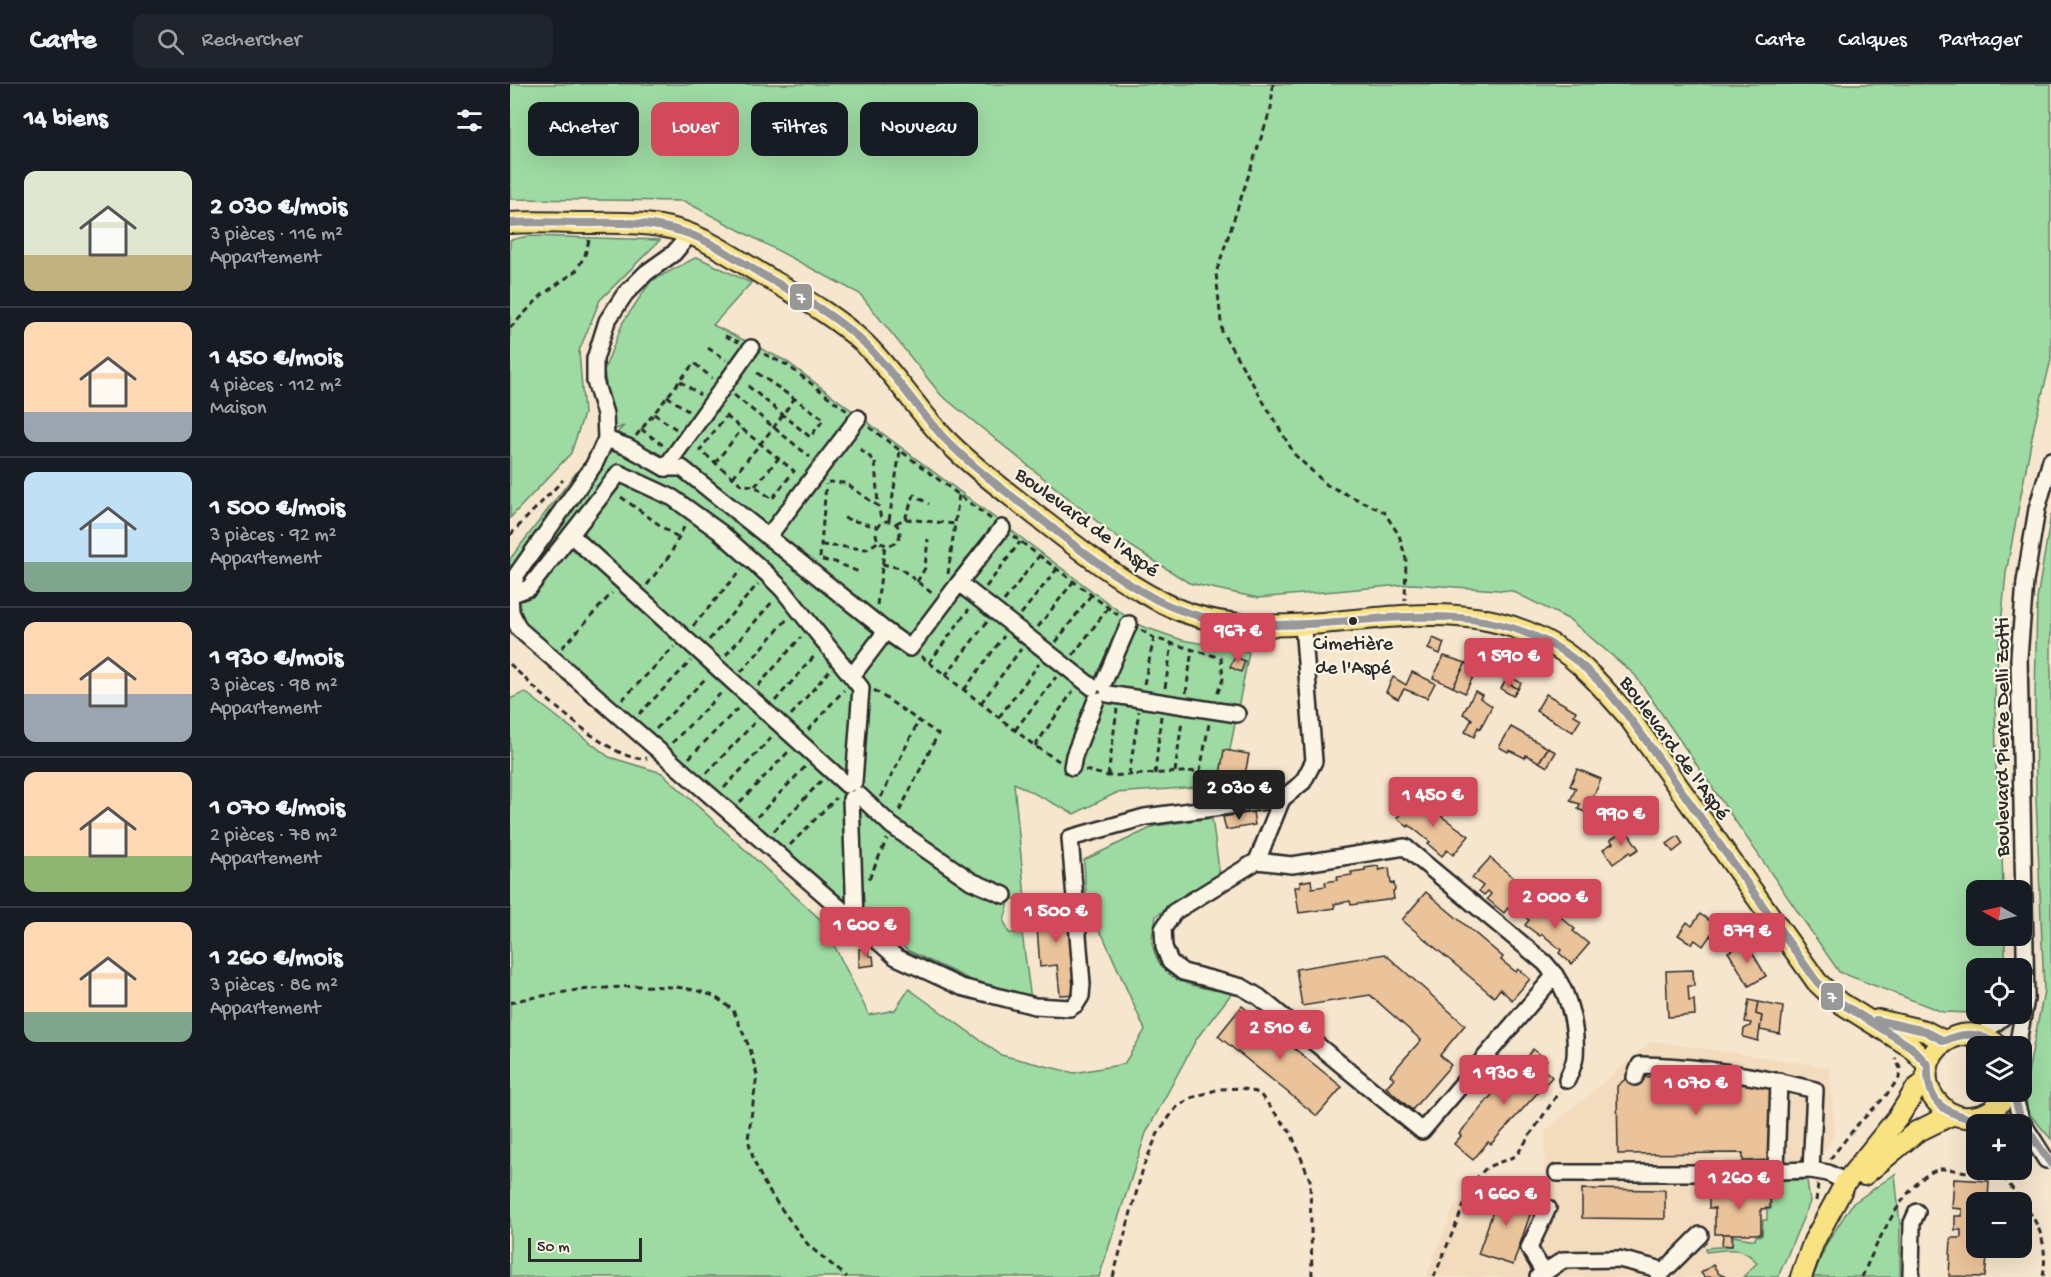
<!DOCTYPE html>
<html lang="fr">
<head>
<meta charset="utf-8">
<style>
  :root { --surface:#171b24; --page:#20242c; --text:#f1f3f6; --muted:#9ea1a6; --line:#363941; --accent:#d1495b }
  body { margin:0; font-family:"Gochi Hand",sans-serif; background:var(--page); color:var(--text); height:100vh; display:flex; flex-direction:column; font-size:22px; white-space:nowrap }
  * { box-sizing:border-box; margin:0 }
  p { font-size:20px; color:var(--muted) }
  .icon { flex:none; width:33px; height:33px; fill:none; stroke:currentColor; stroke-width:2; stroke-linecap:round; stroke-linejoin:round }
  .map { position:relative; flex:1; overflow:hidden }
  .panel { display:flex; flex-direction:column; background:var(--surface); width:510px }
  .panel>* { flex:none }
  .banner { position:absolute; left:18px; top:18px; width:570px; height:54px; display:flex; gap:12px }
  .needle { width:39px; rotate:278deg }
  .fabs { position:absolute; left:1456px; top:796px; display:grid; gap:12px }
  .fabs a { display:grid; place-items:center; width:66px; height:66px; border-radius:12px; background:var(--surface); box-shadow:0 6px 24px #0002; font-size:30px }
  .scale { position:absolute; left:18px; bottom:15px; width:114px; box-sizing:border-box; padding-left:6px; border:3px solid #2b2b2b; border-top:0; font-size:16px; line-height:21px; white-space:nowrap; color:#2b2b2b; -webkit-text-stroke:4px #fcf5e5; paint-order:stroke }
  .price { position:absolute; translate:-50% -51px; padding:0 14px; border-radius:6px; background:var(--accent); color:#fff; font-size:20px; line-height:39px; filter:drop-shadow(0 2px 3px #0008) }
  .price::after { content:''; position:absolute; left:50%; top:36px; width:18px; height:14px; margin-left:-9px; background:inherit; clip-path:polygon(0 0,100% 0,50% 100%) }
  .price.current { background:#222; color:#fff }
  ul { padding:0; list-style:none }
  li { display:flex; align-items:center; gap:18px; height:150px; padding:0 24px }
  li+li { border-top:2px solid var(--line) }
  li span { display:grid; place-items:center; flex:none; width:168px; height:120px; border-radius:12px; color:#555 }
  li>.icon { margin-inline-start:auto }
  span .icon { width:72px; height:72px; fill:#fffc; stroke-width:1 }
  li b { font-size:26px }
  h2 { display:flex; justify-content:space-between; align-items:center; height:72px; padding:0 24px; font-size:26px }
  .tag { padding:0 21px; border-radius:12px; background:var(--surface); box-shadow:0 6px 24px #0002; font-size:21px; line-height:54px }
  .tag.current { background:var(--accent); color:#fff }
  header { display:flex; align-items:center; gap:36px; box-sizing:border-box; height:84px; padding:0 30px; background:var(--surface); border-bottom:2px solid var(--line) }
  header strong { font-size:28px }
  nav { display:flex; gap:33px; margin-inline-start:auto; font-size:21px }
  .search { width:420px; height:54px; background:var(--page); display:flex; align-items:center; gap:15px; box-sizing:border-box; padding:0 21px; border-radius:12px; color:var(--muted); font-size:22px }
  main { display:flex; flex:1; min-height:0 }
  .map>svg:first-child { display:block }
</style>
</head>
<body>
<header>
<strong>Carte</strong>
<div class="search"><svg class="icon" aria-label="search" viewBox="0 0 24 24"><circle cx="10" cy="10" r="6"/><path d="M15 15l6 6"/></svg>Rechercher</div>
<nav><a>Carte</a><a>Calques</a><a>Partager</a></nav>
</header>
<main>
<section class="panel">
<h2>14 biens<svg class="icon" aria-label="filters" viewBox="0 0 24 24"><path d="M4 7h16M4 17h16"/><circle cx="9" cy="7" r="2"/><circle cx="15" cy="17" r="2"/></svg></h2>
<ul>
<li><span style="background:linear-gradient(#dfe7d0 70%,#c2b280 0)"><svg class="icon" aria-label="home" viewBox="0 0 24 24"><path d="M3 11l9-7 9 7M6 9v11h12V9"/></svg></span><div><b>2 030 €/mois</b><p>3 pièces · 116 m²</p><p>Appartement</p></div></li>
<li><span style="background:linear-gradient(#ffd9b3 75%,#9aa5b1 0)"><svg class="icon" aria-label="home" viewBox="0 0 24 24"><path d="M3 11l9-7 9 7M6 9v11h12V9"/></svg></span><div><b>1 450 €/mois</b><p>4 pièces · 112 m²</p><p>Maison</p></div></li>
<li><span style="background:linear-gradient(#bfe0f5 75%,#7fa58c 0)"><svg class="icon" aria-label="home" viewBox="0 0 24 24"><path d="M3 11l9-7 9 7M6 9v11h12V9"/></svg></span><div><b>1 500 €/mois</b><p>3 pièces · 92 m²</p><p>Appartement</p></div></li>
<li><span style="background:linear-gradient(#ffd9b3 60%,#9aa5b1 0)"><svg class="icon" aria-label="home" viewBox="0 0 24 24"><path d="M3 11l9-7 9 7M6 9v11h12V9"/></svg></span><div><b>1 930 €/mois</b><p>3 pièces · 98 m²</p><p>Appartement</p></div></li>
<li><span style="background:linear-gradient(#ffd9b3 70%,#8fb573 0)"><svg class="icon" aria-label="home" viewBox="0 0 24 24"><path d="M3 11l9-7 9 7M6 9v11h12V9"/></svg></span><div><b>1 070 €/mois</b><p>2 pièces · 78 m²</p><p>Appartement</p></div></li>
<li><span style="background:linear-gradient(#ffd9b3 75%,#7fa58c 0)"><svg class="icon" aria-label="home" viewBox="0 0 24 24"><path d="M3 11l9-7 9 7M6 9v11h12V9"/></svg></span><div><b>1 260 €/mois</b><p>3 pièces · 86 m²</p><p>Appartement</p></div></li>
</ul>
</section>
<div class="map">
<svg width="1541" height="1193" viewBox="0 0 1541 1193">
  <rect width="100%" height="100%" fill="#f7e6ce"/>
  <filter id="ink" filterUnits="userSpaceOnUse"><feTurbulence type="fractalNoise" baseFrequency=".0167" numOctaves="2"/><feDisplacementMap in="SourceGraphic" scale="12" xChannelSelector="R" yChannelSelector="G"/><feConvolveMatrix kernelMatrix="1 2 1 2 8 2 1 2 1" color-interpolation-filters="sRGB"/></filter>
  <g filter="url(#ink)">
    <!-- built -->
    <path fill="#f3dcbe" d="M1142 957 1320 983 1325 1050 1299 1094 1267 1166 1262 1193H916L944 1122 978 1094H1034L1035 1047Z"/>
    <!-- green -->
    <g fill="#9edba3" stroke="#648367" stroke-width="1.5">
      <path d="M0 0H1541V276L1524 343 1496 489 1485 603 1486 687 1491 724 1493 807H1467V852H1495V885H1467V928L1464 929 1433 928 1329 888 1125 591 1060 536 1002 507 903 500 748 514 679 499 605 452 431 311 350 210 174 117 0 115Z"/>
      <path d="M19 152 150 156 90 216 69 267 74 330 61 369 0 434V156Z"/>
      <path d="M187 173 241 199 203 241 276 277 626 540 672 556 739 568 713 701 606 709 564 730 504 699 515 814 500 815 494 837 499 849H512L521 916 465 898 399 867 329 811 0 536V475L72 381 114 342 103 346 94 286 113 238 141 197Z"/>
      <path d="M1541 431V1055L1517 1027 1516 999 1534 907 1526 714 1525 616 1527 515Z"/>
      <path d="M15 608 99 673 152 689 312 837 359 931 385 926 399 905 491 971 564 989 614 980 635 946 593 852 577 831 574 776 645 742 702 734 710 793 675 810 646 832C645 840 641 851 642 859 650 901 688 903 722 909L687 954 636 1049 589 1193H0V615Z"/>
      <path d="M1385 1090 1390 1141V1193H1303L1317 1159 1342 1120Z"/>
      <path d="M1192 1095 1297 1096 1300 1118 1268 1193H1233L1247 1179C1232 1160 1218 1166 1196 1168V1164L1222 1162 1223 1152 1245 1156 1246 1152 1252 1151 1253 1136H1257V1126L1261 1125 1260 1106H1199V1104L1193 1103Z"/>
    </g>
    <!-- building -->
    <g fill="#eac39a" stroke="#2b2b2b" stroke-width="1.5">
      <path d="M923 554 934 559 930 570 918 565Z"/>
      <path d="M934 572 956 579 943 603 923 594Z"/>
      <path d="M725 573 735 577 731 588 720 583Z"/>
      <path d="M956 579 967 585 955 609 943 603Z"/>
      <path d="M902 588 925 599 917 614 894 605 888 615 876 608 883 593 896 601Z"/>
      <path d="M996 590 1011 599 1008 605 995 597 996 595 994 594Z"/>
      <path d="M995 597 1008 605 1003 612 991 605Z"/>
      <path d="M965 607 972 611 970 614 982 622 970 645 968 643 964 653 955 648 962 635 953 630Z"/>
      <path d="M1036 610 1066 627 1064 631 1071 635 1063 648 1026 627Z"/>
      <path d="M1001 643 1038 664 1029 678 1016 671 1015 674 999 666 998 668 989 663Z"/>
      <path d="M1038 664 1046 668 1037 683 1029 678Z"/>
      <path d="M714 666 739 670 733 701 709 697Z"/>
      <path d="M1067 685 1091 695 1079 724 1086 727 1082 734 1076 731 1077 729 1068 725 1070 720 1060 717 1066 704 1060 702Z"/>
      <path d="M904 713 959 752 943 771 937 766 932 772 918 760 920 758 899 741 898 743 887 734Z"/>
      <path d="M743 728 745 741 716 746 713 733Z"/>
      <path d="M1116 746 1129 765 1121 770 1120 768 1103 780 1093 765 1103 759 1100 756Z"/>
      <path d="M1168 752 1173 760 1163 768 1157 760Z"/>
      <path d="M980 774 1017 805 1000 825 998 824 994 829 977 815 981 810 978 807 974 811 969 807 973 802 962 794Z"/>
      <path d="M868 782 869 786 879 784 881 800 884 799 885 806 883 807 884 815 841 821 840 817 824 820 825 824 789 829 785 803H790V798L801 796 802 804 816 802 815 798 828 796 827 793 842 791 841 788 855 786V784Z"/>
      <path d="M916 808 993 873 991 876 1006 888 1008 885 1020 895 1002 916 990 905 984 913 892 836Z"/>
      <path d="M1031 811 1044 822 1041 825 1065 845 1063 847 1079 860 1062 880 1049 869 1051 866 1032 850 1030 852 1015 841 1019 836 1014 832Z"/>
      <path d="M544 815 545 829 560 828 567 910 550 911 547 881 530 883 525 817Z"/>
      <path d="M1190 830 1207 842 1193 862 1185 856 1182 860 1168 851 1177 838 1182 842Z"/>
      <path d="M1207 842 1214 847 1207 857 1200 852Z"/>
      <path d="M1236 858 1256 892 1239 902 1218 868Z"/>
      <path d="M358 864 359 872H363L364 881 349 883V865Z"/>
      <path d="M875 870 955 941 930 971 941 981 902 1026 876 1003 884 994 880 991 911 956 860 911 792 922 786 885Z"/>
      <path d="M1183 886 1184 902H1178L1179 917 1184 916 1185 931 1158 933 1156 887Z"/>
      <path d="M1239 916 1248 918 1246 930 1252 932 1248 957 1233 953 1234 945 1240 942 1241 939 1235 938Z"/>
      <path d="M1248 918 1273 923 1270 950 1250 946 1252 932 1246 930Z"/>
      <path d="M732 922 832 1003 807 1032 708 952Z"/>
      <path d="M1023 965 1037 976 1031 983 1042 993 981 1060 978 1058 963 1076 944 1060 951 1052 949 1050 985 1007 995 1016 1003 1007 994 1000Z"/>
      <path d="M1232 992 1262 1000 1263 1076 1233 1077V1069L1108 1070 1107 1002 1118 993Z"/>
      <path d="M1444 1095 1479 1097 1478 1117 1480 1119H1467V1164H1478L1475 1193 1439 1192 1441 1154H1451V1146H1445V1132H1452V1125L1442 1124Z"/>
      <path d="M991 1105 1018 1114 1017 1117 1024 1119 1003 1181 968 1170Z"/>
      <path d="M1072 1105 1155 1106V1135L1072 1134Z"/>
      <path d="M1199 1107 1260 1108V1124L1251 1125V1150H1205V1124H1199Z"/>
      <path d="M1213 1150H1222V1162L1212 1161Z"/>
      <path d="M1203 1181 1209 1190 1216 1193H1194L1191 1189Z"/>
    </g>
    <g fill="none" stroke-linecap="round" stroke-linejoin="round">
      <defs>
        <g id="minor">
          <path d="M180 150 164 169 136 189 115 210 97 237 85 275V297L95 330 96 355 84 381 7 490 0 511 1 528 9 545 386 873 451 903 525 922 560 924 566 920 571 912 572 900 560 754 635 733 772 715 793 698 804 677 793 541"/>
          <path d="M96 355 118 363 155 384H172L376 547"/>
          <path d="M155 384 241 264"/>
          <path d="M62 452 337 701"/>
          <path d="M258 453 348 334"/>
          <path d="M449 499 492 444"/>
          <path d="M0 511 19 504 109 389 163 414 210 448 257 490 273 506 351 604 344 698"/>
          <path d="M342 592 376 547 400 564 449 499 582 603"/>
          <path d="M593 600 619 540"/>
          <path d="M598 610 727 630"/>
          <path d="M562 683 564 672 586 616"/>
          <path d="M349 711 382 742 461 797 494 811"/>
          <path d="M341 715 345 836"/>
          <path d="M772 715 747 777 664 828 653 845 654 863 660 878 673 888 732 903 749 913 912 1047 1045 891C1060 913 1067 946 1065 973 1064 981 1060 989 1057 996"/>
          <path d="M747 777 782 781 895 763 1035 879 1045 891"/>
          <path d="M1471 951 1497 930"/>
          <path d="M1507 963 1516 915 1509 573 1515 498 1527 425 1541 376"/>
          <path d="M1125 993 1130 981C1189 982 1248 992 1305 1006L1301 1086 1318 1089 1336 1098"/>
          <path d="M1503 1008 1511 1036 1536 1076"/>
          <path d="M1462 1033 1483 1041"/>
          <path d="M1266 1086 1269 997"/>
          <path d="M1047 1089H1203L1301 1086"/>
          <path d="M1034 1189 1019 1164 1038 1124"/>
          <path d="M1149 1192 1190 1151"/>
          <path d="M1028 1193 1053 1176 1109 1175 1145 1184 1150 1193"/>
          <path d="M1401 1193 1402 1139 1407 1128"/>
        </g>
        <g id="major">
          <path d="M0 139C23 137 48 139 71 139 103 139 137 137 168 146 196 154 223 173 248 188 285 210 323 230 355 260 384 289 406 324 434 354 461 382 493 405 523 429 564 461 605 494 651 518 780 584 928 481 1054 568 1078 585 1098 610 1118 632L1307 898 1326 916 1401 963 1418 981"/>
          <path d="M1368 936 1415 947 1434 957"/>
          <path d="M1490 963C1445 924 1390 984 1431 1022 1439 1030 1450 1034 1460 1033 1477 1032 1490 1022 1497 1008"/>
          <path d="M1354 1091 1406 1048 1443 1030"/>
          <path d="M1291 1193 1304 1157 1336 1098 1389 1032 1406 1005 1417 997"/>
        </g>
      </defs>
      <!-- minor casing -->
      <use href="#minor" stroke="#2b2b2b" stroke-width="20"/>
      <!-- major casing -->
      <use href="#major" stroke="#2b2b2b" stroke-width="24"/>
      <!-- path -->
      <g stroke="#2b2b2b" stroke-width="3" stroke-dasharray="6 4.5" stroke-linecap="butt">
        <path d="M763 0 761 24 706 189 712 248 785 371 817 401 874 428 889 451 896 475 895 516"/>
        <path d="M0 244 32 211 66 187 75 171 79 156"/>
        <path d="M215 252 229 258"/>
        <path d="M198 264 216 276"/>
        <path d="M254 270 277 281 337 327"/>
        <path d="M170 297 190 311"/>
        <path d="M238 302 300 353 314 335 247 289"/>
        <path d="M224 311 300 373"/>
        <path d="M157 312 178 327"/>
        <path d="M144 330 166 345"/>
        <path d="M216 332 284 387 262 415 245 402 232 401 190 366Z"/>
        <path d="M359 343 481 435"/>
        <path d="M131 345 154 362"/>
        <path d="M126 352 184 279 202 294"/>
        <path d="M350 365 365 377 368 422"/>
        <path d="M205 379 232 345"/>
        <path d="M223 393 264 343 284 315"/>
        <path d="M318 398 335 399 368 422 372 438"/>
        <path d="M245 402 268 375"/>
        <path d="M111 413 169 455"/>
        <path d="M334 434 367 443"/>
        <path d="M395 435 404 411 419 420"/>
        <path d="M379 436 390 367"/>
        <circle cx="378" cy="449" r="12"/>
        <path d="M386 439 395 435 445 440"/>
        <path d="M0 451 53 396"/>
        <path d="M503 452 608 531"/>
        <path d="M311 461 357 465 369 457"/>
        <path d="M310 474 316 400"/>
        <path d="M312 476 325 478 349 488"/>
        <path d="M372 480 390 484 423 510"/>
        <path d="M438 490 449 411"/>
        <path d="M407 498 415 484 418 455"/>
        <path d="M137 501 160 471 176 439"/>
        <path d="M476 503 510 458"/>
        <path d="M494 517 529 472"/>
        <path d="M367 521 375 461"/>
        <path d="M511 530 547 485"/>
        <path d="M183 542 231 486"/>
        <path d="M528 543 563 498"/>
        <path d="M631 546 644 554 711 574 713 595 706 613"/>
        <path d="M199 556 248 500"/>
        <path d="M546 558 581 511"/>
        <path d="M52 564 102 509"/>
        <path d="M216 571 263 517"/>
        <path d="M563 571 598 524"/>
        <path d="M411 572 525 662 549 677"/>
        <path d="M419 579 459 525"/>
        <path d="M0 580C21 601 106 683 137 674"/>
        <path d="M231 588 278 534"/>
        <path d="M435 592 477 538"/>
        <path d="M634 600 644 554"/>
        <path d="M248 602 291 553"/>
        <path d="M655 604 662 560"/>
        <path d="M364 606 428 650 388 730"/>
        <path d="M454 606 494 552"/>
        <path d="M676 609 682 565"/>
        <path d="M112 616 164 563"/>
        <path d="M265 617 306 570"/>
        <path d="M471 619 511 565"/>
        <path d="M129 630 181 577"/>
        <path d="M281 631 320 586"/>
        <path d="M489 633 529 580"/>
        <path d="M146 645 196 594"/>
        <path d="M298 646 334 606"/>
        <path d="M505 646 546 593"/>
        <path d="M162 659 212 608"/>
        <path d="M525 662 563 607"/>
        <path d="M179 674 229 623"/>
        <path d="M575 686 598 692 690 687 699 640"/>
        <path d="M665 688 672 637"/>
        <path d="M197 689 246 637"/>
        <path d="M645 690 651 632"/>
        <path d="M619 691 629 627"/>
        <path d="M598 692 607 625"/>
        <path d="M214 704 263 652"/>
        <path d="M371 713 409 636"/>
        <path d="M230 718 280 666"/>
        <path d="M247 733 295 683"/>
        <path d="M264 747 311 697"/>
        <path d="M280 761 326 714"/>
        <path d="M359 795 377 755"/>
        <path d="M0 919 14 915 67 906 127 902 166 903 185 906 204 912 223 926 240 965 247 991 238 1055 244 1077 254 1099 267 1119 299 1162 337 1193"/>
        <path d="M1320 1075 1348 1040 1375 1013 1389 994 1390 984 1385 974"/>
        <path d="M1306 1117 1308 1100"/>
        <path d="M603 1193 634 1081 649 1047 666 1024 681 1014 709 1005 731 1004 749 1009 781 1049 800 1096 802 1193"/>
        <path d="M924 1193 964 1097 977 1083 1006 1072 1049 1008"/>
        <path d="M1352 1193C1364 1164 1397 1092 1430 1085 1439 1084 1483 1093 1495 1095 1521 1130 1540 1147 1533 1193"/>
      </g>
      <!-- minor -->
      <use href="#minor" stroke="#fcf5e5" stroke-width="15"/>
      <!-- major -->
      <use href="#major" stroke="#f8e281" stroke-width="20"/>
      <defs>
        <g id="bus-1">
          <path d="M0 139C24 137 49 139 73 139 105 139 138 137 170 147 198 155 223 173 248 188 285 210 325 230 356 261 385 289 406 324 434 354 460 381 491 404 521 427 561 459 601 492 647 516 777 583 930 484 1057 570 1102 601 1139 662 1171 706 1216 770 1262 834 1307 898L1326 916 1401 963 1418 981C1416 1030 1444 1029 1483 1041"/>
          <path d="M1366 936 1415 947 1434 957C1455 947 1472 949 1490 963"/>
          <path d="M1503 1008 1511 1036 1541 1080"/>
        </g>
      </defs>
      <!-- bus-1 casing -->
      <use href="#bus-1" stroke="#fcf5e5" stroke-width="12"/>
      <!-- bus-1 -->
      <use href="#bus-1" stroke="#989898" stroke-width="8"/>
    </g>
  </g>
  <!-- markers -->
  <circle fill="#2b2b2b" stroke="#fcf5e5" stroke-width="2" cx="843" cy="537" r="5"/>
  <g text-anchor="middle" stroke-width="4.5" stroke-linejoin="round" paint-order="stroke">
    <!-- bus labels -->
    <g font-size="20" fill="#2b2b2b" stroke="#fcf5e5">
      <text x="843" y="565">Cimetière<tspan x="843" dy="24">de l'Aspé</tspan></text>
    </g>
    <!-- street labels -->
    <g font-size="21" fill="#2b2b2b" stroke="#fcf5e5">
      <text transform="translate(578 437) rotate(36)" y="7">Boulevard de l'Aspé</text>
      <text transform="translate(1491 653) rotate(-90)" y="7">Boulevard Pierre Delli Zotti</text>
      <text transform="translate(1166 663) rotate(54)" y="7">Boulevard de l'Aspé</text>
    </g>
  </g>
  <g stroke="#fcf5e5" stroke-width="2">
    <rect x="279" y="199" width="24" height="28" rx="6" fill="#989898"/>
    <rect x="1310" y="898" width="24" height="29" rx="6" fill="#989898"/>
  </g>
  <g font-size="16" text-anchor="middle" font-weight="bold" fill="#fff">
    <text x="291" y="219">7</text>
    <text x="1322" y="918">7</text>
  </g>
</svg>
<div class="fabs">
<a><svg class="needle" viewBox="-14 -14 28 28"><path d="M0-13l5 13h-10z" fill="#e53935"/><path d="M0 13l5-13h-10z" fill="#9ea1a6"/></svg></a>
<a><svg class="icon" aria-label="locate" viewBox="0 0 24 24"><circle cx="12" cy="12" r="6"/><path d="M12 2v4M12 18v4M2 12h4M18 12h4"/></svg></a>
<a><svg class="icon" aria-label="layers" viewBox="0 0 24 24"><path d="M12 4l9 5-9 5-9-5zM3 14l9 5 9-5"/></svg></a>
<a>+</a>
<a>−</a>
</div>
<div class="scale">50 m</div>
<b class="price" style="left:728px;top:580px">967 €</b>
<b class="price" style="left:999px;top:605px">1 590 €</b>
<b class="price current" style="left:729px;top:737px">2 030 €</b>
<b class="price" style="left:923px;top:744px">1 450 €</b>
<b class="price" style="left:1111px;top:763px">990 €</b>
<b class="price" style="left:1045px;top:846px">2 000 €</b>
<b class="price" style="left:546px;top:860px">1 500 €</b>
<b class="price" style="left:355px;top:874px">1 600 €</b>
<b class="price" style="left:1237px;top:880px">879 €</b>
<b class="price" style="left:770px;top:977px">2 510 €</b>
<b class="price" style="left:994px;top:1022px">1 930 €</b>
<b class="price" style="left:1186px;top:1032px">1 070 €</b>
<b class="price" style="left:1229px;top:1127px">1 260 €</b>
<b class="price" style="left:996px;top:1143px">1 660 €</b>
<div class="banner">
<a class="tag">Acheter</a>
<a class="tag current">Louer</a>
<a class="tag">Filtres</a>
<a class="tag">Nouveau</a>
</div>
</div>
</main>
</body>
</html>
